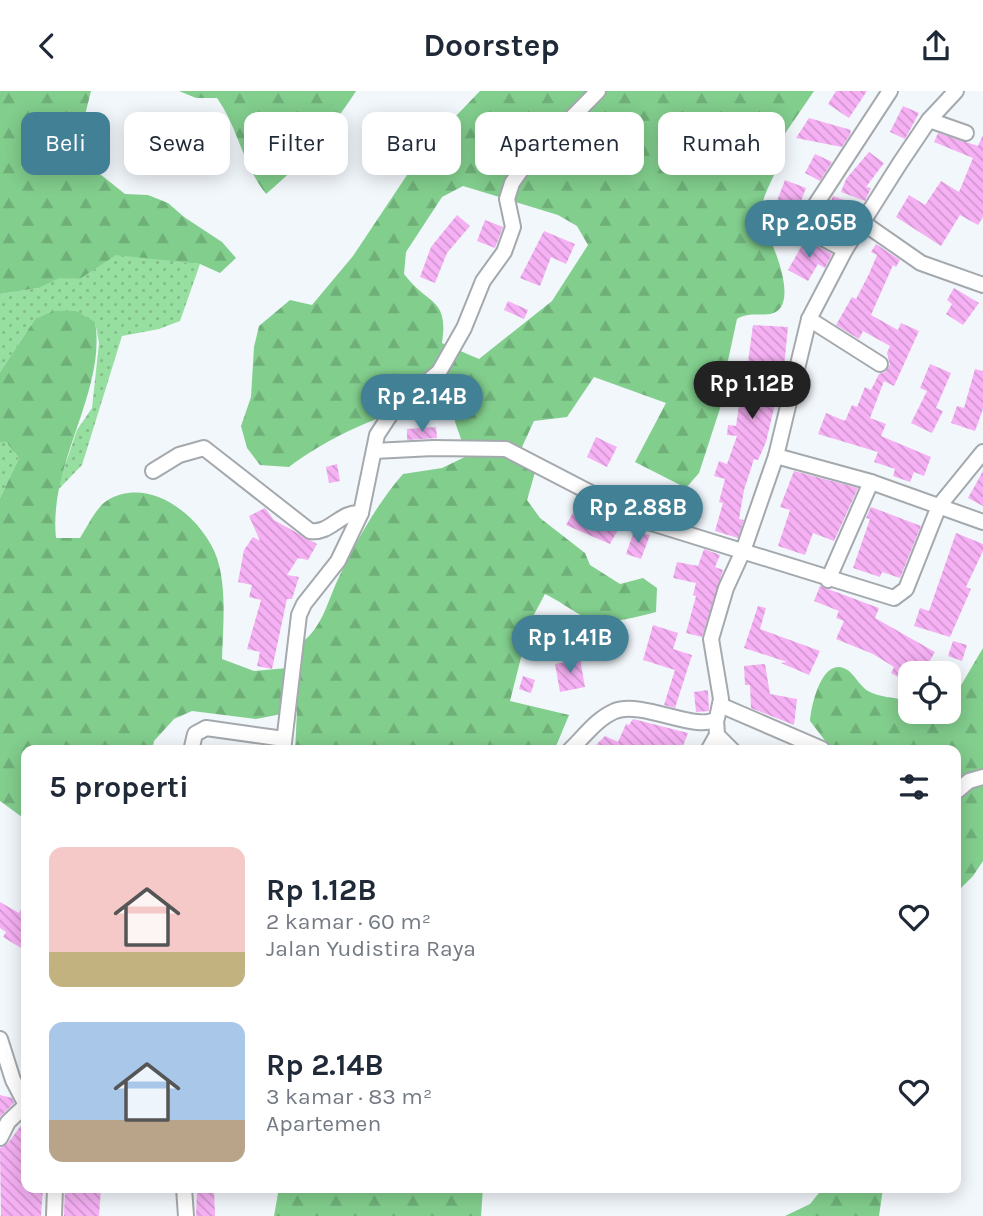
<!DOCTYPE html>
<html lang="id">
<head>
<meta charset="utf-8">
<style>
  :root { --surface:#fff; --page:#f6f6f7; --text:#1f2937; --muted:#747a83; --accent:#428096 }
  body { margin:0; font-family:Karla,sans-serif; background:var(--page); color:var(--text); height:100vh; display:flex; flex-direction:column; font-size:26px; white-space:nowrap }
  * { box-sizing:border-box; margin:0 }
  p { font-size:23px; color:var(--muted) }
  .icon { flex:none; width:38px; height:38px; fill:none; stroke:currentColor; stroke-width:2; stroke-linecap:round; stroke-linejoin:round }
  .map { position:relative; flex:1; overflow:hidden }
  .sheet { position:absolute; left:21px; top:654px; width:940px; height:448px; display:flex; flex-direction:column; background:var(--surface); border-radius:14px; box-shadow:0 4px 18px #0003 }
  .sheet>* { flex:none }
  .top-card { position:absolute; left:21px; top:21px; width:942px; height:63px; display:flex; gap:14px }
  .fabs { position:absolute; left:898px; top:570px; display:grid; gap:14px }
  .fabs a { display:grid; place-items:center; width:63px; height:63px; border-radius:14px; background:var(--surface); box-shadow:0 4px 18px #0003; font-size:35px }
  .price { position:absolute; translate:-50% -60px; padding:0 16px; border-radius:24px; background:var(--accent); color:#fff; font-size:23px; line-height:46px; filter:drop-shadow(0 2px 4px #0008) }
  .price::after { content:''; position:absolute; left:50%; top:42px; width:21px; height:16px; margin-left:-10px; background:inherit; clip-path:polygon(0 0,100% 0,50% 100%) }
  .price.current { background:#222; color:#fff }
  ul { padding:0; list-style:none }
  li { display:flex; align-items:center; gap:21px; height:175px; padding:0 28px }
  li span { display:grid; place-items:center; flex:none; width:196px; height:140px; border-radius:14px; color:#555 }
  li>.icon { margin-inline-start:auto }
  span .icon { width:84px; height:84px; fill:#fffc; stroke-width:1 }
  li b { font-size:30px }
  h2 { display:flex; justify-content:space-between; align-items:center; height:84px; padding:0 28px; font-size:30px }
  .chip { padding:0 24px; border-radius:14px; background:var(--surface); box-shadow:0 4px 18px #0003; font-size:24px; line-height:63px }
  .chip.current { background:var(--accent); color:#fff }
  header { display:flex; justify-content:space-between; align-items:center; height:91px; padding:0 28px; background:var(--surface); font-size:32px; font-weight:700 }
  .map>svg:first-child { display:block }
</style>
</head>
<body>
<header><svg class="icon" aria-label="back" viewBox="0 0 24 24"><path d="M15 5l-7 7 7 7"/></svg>Doorstep<svg class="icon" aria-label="share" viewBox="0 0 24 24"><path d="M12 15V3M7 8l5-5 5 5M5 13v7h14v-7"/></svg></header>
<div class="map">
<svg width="983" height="1125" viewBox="0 0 983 1125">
  <defs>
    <pattern id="grass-dots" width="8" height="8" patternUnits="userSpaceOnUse" patternTransform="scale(1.75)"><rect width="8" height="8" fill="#97dfa0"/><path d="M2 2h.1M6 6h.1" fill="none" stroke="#81be89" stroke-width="1.8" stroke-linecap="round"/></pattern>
    <pattern id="forest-firs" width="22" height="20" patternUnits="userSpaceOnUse" patternTransform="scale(1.75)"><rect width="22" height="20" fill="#82ce8d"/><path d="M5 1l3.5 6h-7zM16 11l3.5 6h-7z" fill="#6fb079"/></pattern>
    <pattern id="building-back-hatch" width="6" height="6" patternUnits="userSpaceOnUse" patternTransform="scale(1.75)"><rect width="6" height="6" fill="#f6b0f4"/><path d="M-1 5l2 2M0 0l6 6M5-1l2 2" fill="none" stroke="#d296d0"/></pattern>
  </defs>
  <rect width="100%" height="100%" fill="#f2f7fc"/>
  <!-- grass -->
  <g fill="url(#grass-dots)">
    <path d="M116 163 200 173 180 230 159 238 122 245 82 374 56 401 77 339 92 317 99 252 95 231 35 228 0 281V203L39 197 59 186 80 188Z"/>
    <path d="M0 351H6L19 367 0 407Z"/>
  </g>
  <!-- forest -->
  <g fill="url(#forest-firs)" fill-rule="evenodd">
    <path d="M0 0H91L85 24 70 59 125 103 148 104 168 112 184 126 222 151 236 167 220 182 200 173 116 164 80 188 59 187 39 197 0 203Z"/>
    <path d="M179 0H356C330 40 303 72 266 103 243 74 238 37 217 7H196Z"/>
    <path d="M480 0H814L782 47C787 76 758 100 761 129 762 137 768 142 770 148 777 164 791 200 781 216 772 230 752 218 737 228L724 288 726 299 699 382 686 397 635 371 666 312 594 286 567 326 534 330 516 369 536 378 527 409 540 427 585 462 590 474 620 493 643 487 657 497 656 521C635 526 605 536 584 526 571 519 558 509 545 503L530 531 510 610 569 624 554 660H295L297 620 256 628 192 620 174 628 154 650 152 660H26V729L0 710V407L19 367 6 351H0V281L35 228 54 220H76L95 231C107 299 48 373 56 447H80C87 436 97 415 108 409 151 384 203 427 217 467 227 498 223 535 222 568L254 580 299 576 301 552C322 537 327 512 338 488 356 451 376 414 403 383L442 377 467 365 455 331V320C449 318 441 314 434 314 392 315 322 350 289 376L260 374 247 357 241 335 251 306 254 256 259 235 290 209 312 214 353 165 425 57ZM463 95 558 124 577 135 588 154 552 210 479 268 442 252C449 206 428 215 404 183L406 161 442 106Z"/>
    <path d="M983 557V770L973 785 956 802V737L959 729 956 727V660H833L810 630C811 614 823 561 849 580 856 586 860 595 868 600 878 606 897 607 910 610V621H948L949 604 957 601Z"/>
    <path d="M279 1097H483L481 1125H274Z"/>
    <path d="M823 1097H883L879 1125H785L810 1113Z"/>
  </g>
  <!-- building -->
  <g fill="url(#building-back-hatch)">
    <path d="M836 0H867L849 27 828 13Z"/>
    <path d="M903 15 919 22 905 48 890 41Z"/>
    <path d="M809 27 851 39 850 44 842 56 796 47Z"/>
    <path d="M938 42 978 55 983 44V126L978 134 960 124 941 155 896 126 909 104 925 114 941 90 959 101 973 67 934 51Z"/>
    <path d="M869 61 884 72 866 96 871 97 865 110 841 101 846 88Z"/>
    <path d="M815 63 832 71 820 90 805 82Z"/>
    <path d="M785 89 806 97 798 118 777 110Z"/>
    <path d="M833 105 847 110 835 143 815 132 822 122 825 124Z"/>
    <path d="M457 124 470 135 447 162 435 192 420 186 431 156Z"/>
    <path d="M485 129 503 136 495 157 477 150Z"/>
    <path d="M544 140 575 153 566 173 551 166 540 195 520 187Z"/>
    <path d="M805 149 832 163 825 177 818 173 808 190 788 179Z"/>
    <path d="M876 153 900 169 896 176 893 174 871 224 898 239 901 232 919 240 894 295 884 290 870 327 886 333 881 345 931 366 924 385 914 381 910 391 893 385 895 378 874 371 878 361 818 343 826 322 845 330 852 314 857 316 865 296 871 299 879 283 885 281 890 274 887 262 890 255 863 240 859 248 836 234 852 206 856 208 869 183 877 164 871 161Z"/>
    <path d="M954 197 979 212 963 234 946 223 952 213 947 209Z"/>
    <path d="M508 210 528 219 524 228 504 219Z"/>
    <path d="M753 234 788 236 782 296H779L766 351 758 369 754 368 744 399 739 428 744 429 738 447 715 440 723 412 719 411 725 388 714 385 719 370 727 373 737 345 727 344 728 334 736 335 739 314 753 316 757 292 740 288 744 271H748Z"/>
    <path d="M930 273 951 282 936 317 943 320 932 342 911 332 927 300 920 297Z"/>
    <path d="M975 278 983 280V318L975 340 951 332 957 315 964 317Z"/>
    <path d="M436 336 437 347 407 349V338Z"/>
    <path d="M596 346 617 356 607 376 587 366Z"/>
    <path d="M337 373 340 390 329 392 326 376Z"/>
    <path d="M794 380 858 397 834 450 813 442 805 464 778 455 790 419 780 416Z"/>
    <path d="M983 380V415L968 407Z"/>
    <path d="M580 409 590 415 584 426 605 438 609 432 619 437 610 453 566 434Z"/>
    <path d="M871 416 921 435 900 487 882 481 880 486 853 477 870 428 866 427Z"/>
    <path d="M265 417 274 429 317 453 308 469 298 467 287 484 299 486 292 508H287L272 578 257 575 260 561 247 558 261 509 249 506 252 494 238 491 244 459 253 446 260 450 249 425Z"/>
    <path d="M634 440 650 444 641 468 626 463Z"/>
    <path d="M956 442 983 453V460L966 496 971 498 950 546 914 535 920 517 929 520Z"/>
    <path d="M704 458 720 464 715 476 723 479 702 546 686 542 696 505 693 504 696 492 673 487 677 471 698 475Z"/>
    <path d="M820 495 879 517 875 527 935 561 922 583H910V593L891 582 894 576 873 563 836 548 844 530 836 527 839 520 814 510Z"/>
    <path d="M758 515 766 517 760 538 820 560 809 584 781 572 787 571 744 557Z"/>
    <path d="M653 534 678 542 673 558 692 564 675 617 664 614 675 579 643 569Z"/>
    <path d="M953 550 967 554 962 570 948 565Z"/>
    <path d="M580 568 585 596 560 601 555 573Z"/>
    <path d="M765 573 770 603 797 608 794 634 751 617 750 594H745L744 575Z"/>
    <path d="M523 585 535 589 531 602 519 598Z"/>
    <path d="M708 599 709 620 696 621 694 601Z"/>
    <path d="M633 628 688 642 681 660H590L605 645 618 651 626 633 629 634Z"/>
    <path d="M26 810V848L21 857 3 846 6 841 0 837V811L19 822Z"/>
    <path d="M0 1004 12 1007 14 1012 0 1026Z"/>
    <path d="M25 1029 26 1097H43L41 1125H1L0 1057 8 1052Z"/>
    <path d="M65 1097H101L99 1125H64Z"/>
    <path d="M197 1097H214L215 1125H196Z"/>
  </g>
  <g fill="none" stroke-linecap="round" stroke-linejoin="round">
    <defs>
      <g id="minor">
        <path d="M929 29 966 42"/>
        <path d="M775 122 801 136"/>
        <path d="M862 131 921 172 983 194"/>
        <path d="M845 159 801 136 890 0"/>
        <path d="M809 228 880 273"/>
        <path d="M374 360 433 357 506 358 645 430 894 507 906 498 939 415 983 361"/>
        <path d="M776 365 871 391 983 431"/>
        <path d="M153 380 179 364 204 357 310 440C331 443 340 420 361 422"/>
        <path d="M828 489 871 391"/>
        <path d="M720 614 822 658"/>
        <path d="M717 644 733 660"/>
        <path d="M191 660 195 643 206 637 284 648"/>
        <path d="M283 660 299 524 304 513 338 470 361 422 377 344 394 318 439 281 464 237 483 190 504 161 513 136 507 108 512 92 524 75 598 0"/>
        <path d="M569 660C584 646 596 628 615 620 643 609 700 643 717 627L721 608 711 548 726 497 743 460 776 365 809 228 845 159 900 72 929 29 956 0"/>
        <path d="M708 660 717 644 716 628"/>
        <path d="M956 701 969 690 983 686"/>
        <path d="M0 948 13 989 26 1014"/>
        <path d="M0 1047 8 1031 26 1014"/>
        <path d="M184 1097 186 1125"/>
        <path d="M54 1125 55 1097"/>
      </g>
    </defs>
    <!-- minor casing -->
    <use href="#minor" stroke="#a4a9ae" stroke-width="18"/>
    <!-- minor -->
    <use href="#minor" stroke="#fff" stroke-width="14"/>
  </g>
</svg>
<div class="fabs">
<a><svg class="icon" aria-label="locate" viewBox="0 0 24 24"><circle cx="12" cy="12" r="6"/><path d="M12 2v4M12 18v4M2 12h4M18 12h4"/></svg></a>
</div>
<b class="price" style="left:809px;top:169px">Rp 2.05B</b>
<b class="price current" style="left:752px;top:330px">Rp 1.12B</b>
<b class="price" style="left:422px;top:343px">Rp 2.14B</b>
<b class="price" style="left:638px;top:454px">Rp 2.88B</b>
<b class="price" style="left:570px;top:584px">Rp 1.41B</b>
<div class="top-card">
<a class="chip current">Beli</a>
<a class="chip">Sewa</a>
<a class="chip">Filter</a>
<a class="chip">Baru</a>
<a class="chip">Apartemen</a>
<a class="chip">Rumah</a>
</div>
<section class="sheet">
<h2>5 properti<svg class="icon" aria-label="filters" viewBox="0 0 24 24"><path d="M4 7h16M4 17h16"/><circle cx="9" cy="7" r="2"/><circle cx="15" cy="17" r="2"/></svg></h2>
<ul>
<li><span style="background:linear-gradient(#f6c9c9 75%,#c2b280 0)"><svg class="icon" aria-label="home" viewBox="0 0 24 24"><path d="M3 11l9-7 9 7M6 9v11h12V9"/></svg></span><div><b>Rp 1.12B</b><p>2 kamar · 60 m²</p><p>Jalan Yudistira Raya</p></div><svg class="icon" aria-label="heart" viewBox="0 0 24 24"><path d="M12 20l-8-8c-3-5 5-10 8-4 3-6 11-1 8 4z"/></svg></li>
<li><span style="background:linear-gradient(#a9c7e8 70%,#b9a48a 0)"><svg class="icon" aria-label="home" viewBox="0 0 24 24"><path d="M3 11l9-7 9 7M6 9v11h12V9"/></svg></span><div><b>Rp 2.14B</b><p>3 kamar · 83 m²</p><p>Apartemen</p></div><svg class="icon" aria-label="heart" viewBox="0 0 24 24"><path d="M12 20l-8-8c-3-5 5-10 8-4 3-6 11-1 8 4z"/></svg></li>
</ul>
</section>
</div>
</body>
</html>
